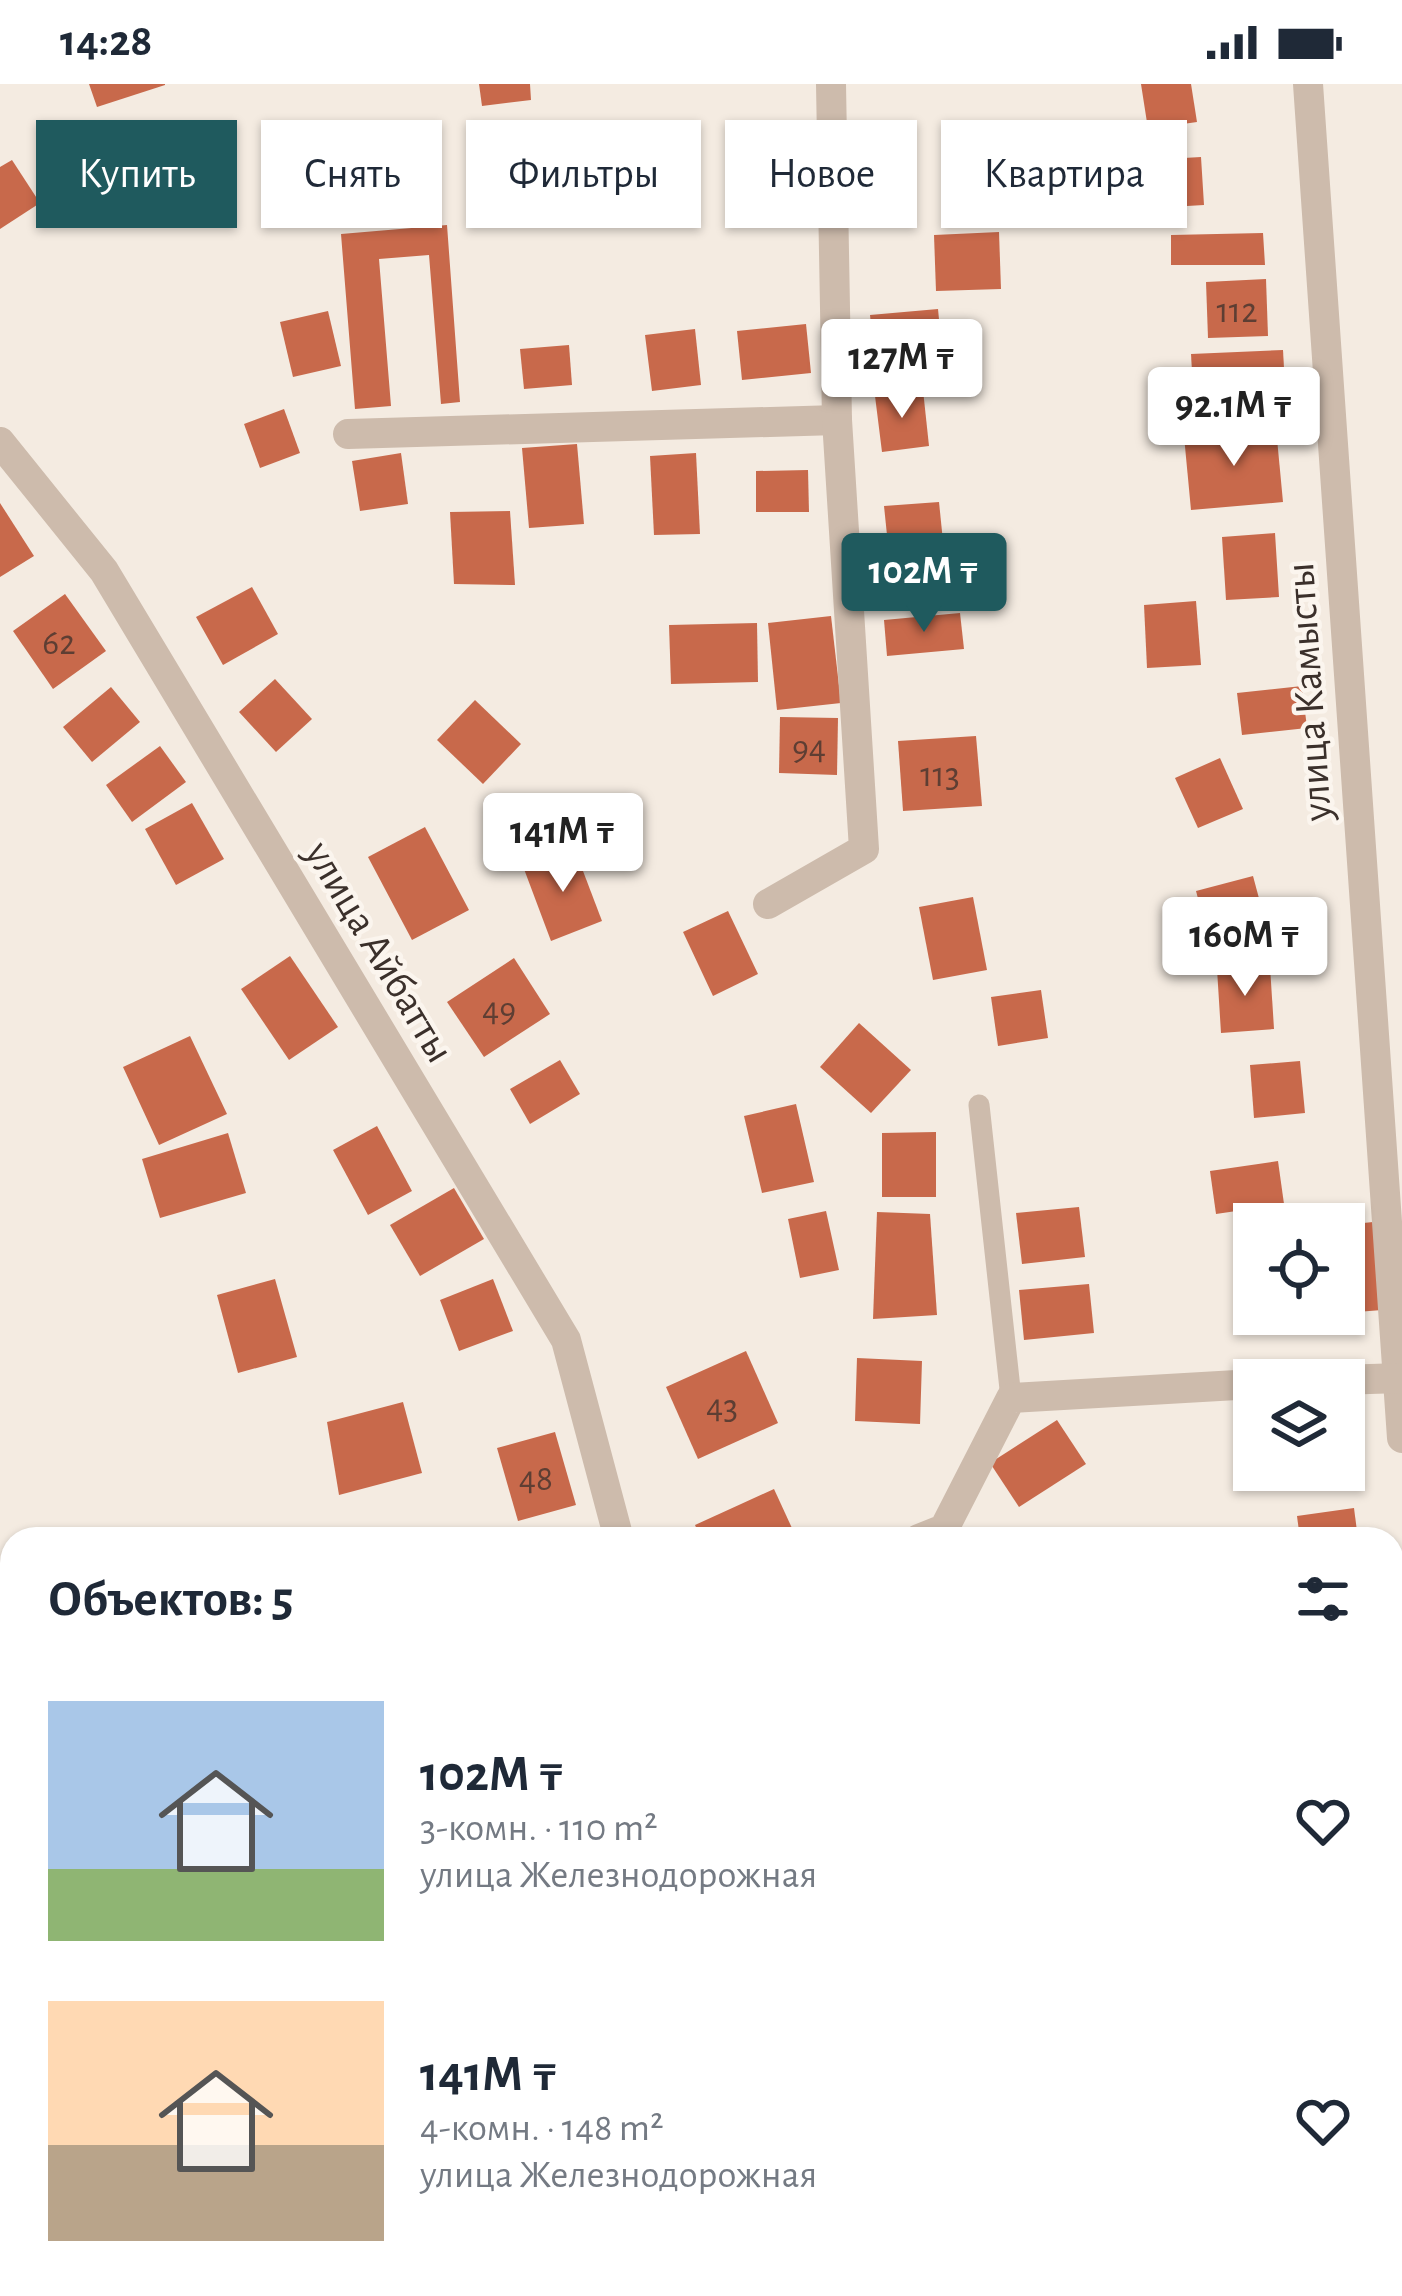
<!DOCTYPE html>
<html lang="ru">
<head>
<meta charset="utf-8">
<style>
  :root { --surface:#fff; --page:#f2f2f3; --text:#1f2937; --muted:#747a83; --accent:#1f5a5e }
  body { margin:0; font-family:"Alegreya Sans",sans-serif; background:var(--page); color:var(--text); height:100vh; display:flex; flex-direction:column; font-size:45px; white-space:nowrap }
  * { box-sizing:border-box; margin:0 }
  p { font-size:39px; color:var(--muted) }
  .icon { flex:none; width:66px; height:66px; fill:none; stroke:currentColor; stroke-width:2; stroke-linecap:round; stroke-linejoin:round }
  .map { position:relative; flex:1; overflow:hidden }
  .details { position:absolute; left:0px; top:1443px; width:1404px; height:771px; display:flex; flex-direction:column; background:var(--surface); border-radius:36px 36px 0 0; box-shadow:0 3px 9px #0004 }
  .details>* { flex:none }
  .guide { position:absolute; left:36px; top:36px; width:1332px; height:108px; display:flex; gap:24px }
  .fabs { position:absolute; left:1233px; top:1119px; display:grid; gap:24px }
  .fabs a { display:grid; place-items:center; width:132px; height:132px; border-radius:0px; background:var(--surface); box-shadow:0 3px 9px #0004; font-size:60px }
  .price { position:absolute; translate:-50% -102px; padding:0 27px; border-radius:12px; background:#fff; color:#222; font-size:39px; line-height:78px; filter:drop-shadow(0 3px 6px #0008) }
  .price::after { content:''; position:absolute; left:50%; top:72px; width:36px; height:27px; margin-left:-18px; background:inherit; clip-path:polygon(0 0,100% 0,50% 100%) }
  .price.current { background:var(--accent); color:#fff }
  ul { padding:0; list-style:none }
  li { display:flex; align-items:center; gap:36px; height:300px; padding:0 48px }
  li span { display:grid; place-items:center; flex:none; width:336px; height:240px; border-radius:0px; color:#555 }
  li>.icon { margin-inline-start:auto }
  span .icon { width:144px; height:144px; fill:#fffc; stroke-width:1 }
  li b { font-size:51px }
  h2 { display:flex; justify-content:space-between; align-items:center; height:144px; padding:0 48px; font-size:51px }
  .chip { padding:0 42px; border-radius:0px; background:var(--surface); box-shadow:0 3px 9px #0004; font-size:42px; line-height:108px }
  .chip.current { background:var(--accent); color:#fff }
  .status { display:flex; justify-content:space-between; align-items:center; height:84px; padding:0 60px; background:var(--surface); direction:ltr }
  .status svg { height:33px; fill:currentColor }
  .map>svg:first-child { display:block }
</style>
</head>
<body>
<div class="status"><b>14:28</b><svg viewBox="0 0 49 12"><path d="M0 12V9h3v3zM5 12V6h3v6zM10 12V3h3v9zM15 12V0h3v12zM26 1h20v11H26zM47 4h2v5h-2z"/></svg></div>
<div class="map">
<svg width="1402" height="2212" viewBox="0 0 1402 2212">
  <rect width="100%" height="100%" fill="#f4ebe1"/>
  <!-- water -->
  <path fill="#7fb0b2" d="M0 1689 12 1734V2202H139L142 2212H0Z"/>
  <!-- building -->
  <g fill="#c8694b">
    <path d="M89 0H165V1L97 23Z"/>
    <path d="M479 0H530L531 16 482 22Z"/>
    <path d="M1141 0H1191L1197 38 1148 45Z"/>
    <path d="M903 55 914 123 855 132 844 64Z"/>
    <path d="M785 56 790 128 734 131 729 61Z"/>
    <path d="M1201 73 1204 121 1153 124 1149 76Z"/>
    <path d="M12 76 40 119 0 145V83Z"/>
    <path d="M447 141 460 318 441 320 429 171 379 175 391 322 355 325 341 150Z"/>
    <path d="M999 148 1001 205 936 207 934 151Z"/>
    <path d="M1263 149 1265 181H1171V151Z"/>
    <path d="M1266 195 1268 252 1208 254 1206 198Z"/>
    <path d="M938 225 944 289 876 295 870 231Z"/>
    <path d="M328 227 341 282 293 293 280 238Z"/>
    <path d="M806 240 811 289 742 296 737 247Z"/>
    <path d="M695 245 701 301 652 307 645 251Z"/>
    <path d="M569 261 572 301 524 305 520 265Z"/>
    <path d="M1283 266 1286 320 1194 324 1191 270Z"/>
    <path d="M923 306 929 362 882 368 875 312Z"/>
    <path d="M284 325 300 369 260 384 244 340Z"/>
    <path d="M1276 344 1283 418 1191 426 1184 352Z"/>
    <path d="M577 360 584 440 529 444 522 364Z"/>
    <path d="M401 369 408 420 360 427 352 377Z"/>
    <path d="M696 369 700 450 654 451 650 372Z"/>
    <path d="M808 386 809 428H756V387Z"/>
    <path d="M939 418 945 477 890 480 884 422Z"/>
    <path d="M0 419 34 472 0 493Z"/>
    <path d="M510 427 515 501 454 500 450 428Z"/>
    <path d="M1275 449 1279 513 1226 516 1222 453Z"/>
    <path d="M252 503 278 550 223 581 196 533Z"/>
    <path d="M65 510 106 567 53 605 13 547Z"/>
    <path d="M1196 517 1201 581 1147 584 1144 521Z"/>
    <path d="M960 529 964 565 887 572 884 536Z"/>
    <path d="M831 532 841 619 777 626 768 539Z"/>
    <path d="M757 539 758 598 671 600 669 541Z"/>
    <path d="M275 595 312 635 276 668 239 628Z"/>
    <path d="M1302 602 1307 644 1242 651 1237 609Z"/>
    <path d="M111 603 140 638 92 678 63 643Z"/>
    <path d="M475 616 521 660 483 700 437 656Z"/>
    <path d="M780 633 838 634 837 691 779 689Z"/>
    <path d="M976 652 982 722 903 727 898 657Z"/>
    <path d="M160 662 186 698 132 738 106 701Z"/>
    <path d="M1220 674 1243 725 1198 744 1175 694Z"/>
    <path d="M192 719 224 775 176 801 145 745Z"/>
    <path d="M425 743 469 826 412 856 368 773Z"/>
    <path d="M575 766 602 837 551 857 524 785Z"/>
    <path d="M1253 792 1268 848 1211 863 1196 807Z"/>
    <path d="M973 813 987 886 933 896 919 823Z"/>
    <path d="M728 827 758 890 713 912 683 848Z"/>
    <path d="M290 872 338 943 289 976 241 905Z"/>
    <path d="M514 874 550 930 484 973 447 918Z"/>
    <path d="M1270 882 1274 945 1221 949 1217 885Z"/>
    <path d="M1041 906 1048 954 998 962 991 913Z"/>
    <path d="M859 939 911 986 871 1029 820 983Z"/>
    <path d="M190 952 227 1030 159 1061 123 983Z"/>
    <path d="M560 976 580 1010 530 1040 510 1005Z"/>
    <path d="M1300 977 1305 1029 1254 1034 1250 981Z"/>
    <path d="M796 1020 814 1098 762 1109 744 1032Z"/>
    <path d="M377 1042 412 1107 368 1131 333 1066Z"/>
    <path d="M936 1048V1113H882V1049Z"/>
    <path d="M228 1049 246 1109 160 1134 142 1075Z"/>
    <path d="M1278 1077 1284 1120 1216 1130 1210 1087Z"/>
    <path d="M454 1104 484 1155 420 1192 390 1141Z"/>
    <path d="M1079 1123 1085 1173 1022 1180 1016 1129Z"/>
    <path d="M826 1127 839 1186 800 1194 788 1135Z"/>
    <path d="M877 1128 930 1130 937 1231 873 1235Z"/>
    <path d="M1373 1138 1382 1226 1344 1229V1141Z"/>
    <path d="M275 1195 297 1273 238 1289 217 1211Z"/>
    <path d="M493 1195 513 1247 459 1267 440 1216Z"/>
    <path d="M1089 1200 1094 1249 1024 1256 1019 1206Z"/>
    <path d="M746 1267 778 1339 698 1375 666 1303Z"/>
    <path d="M857 1274 922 1277 920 1340 855 1337Z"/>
    <path d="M403 1318 422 1389 339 1411 327 1338Z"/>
    <path d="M1350 1333 1359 1396 1293 1405 1291 1386H1344V1334Z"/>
    <path d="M1057 1336 1086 1380 1019 1423 990 1379Z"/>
    <path d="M555 1348 576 1421 518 1437 497 1364Z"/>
    <path d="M774 1405 797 1455H701L695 1441Z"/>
    <path d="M1354 1424 1358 1455H1300L1297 1432Z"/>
    <path d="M1401 1962 1402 2037 1392 2040V1965Z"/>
    <path d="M1402 2065V2118L1392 2119V2066Z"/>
    <path d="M1402 2142V2212H1347L1345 2202H1392V2144Z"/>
    <path d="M660 2202H746L748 2212H661Z"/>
    <path d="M1149 2202H1199L1202 2212H1151Z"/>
  </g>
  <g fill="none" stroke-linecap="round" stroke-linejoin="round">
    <!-- lane -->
    <path stroke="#cdbbac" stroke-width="21" d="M979 1021 1011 1314"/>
    <!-- street -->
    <g stroke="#cdbbac" stroke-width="30">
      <path d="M1308 0 1402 1354"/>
      <path d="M348 350 837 336"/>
      <path d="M0 358 104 487 566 1256 619 1455"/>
      <path d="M768 820 864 765 837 336 831 0"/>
      <path d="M1338 1296 1402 1294"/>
      <path d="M919 1455 944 1445 1011 1314 1254 1300"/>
      <path d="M836 2202 841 2212"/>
    </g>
  </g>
  <g text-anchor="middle" stroke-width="9" stroke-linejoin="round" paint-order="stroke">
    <!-- number labels -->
    <g font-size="36" fill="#5e3e33">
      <text x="1237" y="238">112</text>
      <text x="59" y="570">62</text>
      <text x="809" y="675">94</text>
      <text x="940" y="702">113</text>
      <text x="499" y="937">49</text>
      <text x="722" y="1334">43</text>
      <text x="536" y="1406">48</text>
    </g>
    <!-- street labels -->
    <g font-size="42" fill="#3b302b" stroke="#fbf5ee">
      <text transform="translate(1307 608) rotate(-94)" y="15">улица Камысты</text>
      <text transform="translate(381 867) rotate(59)" y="15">улица Айбатты</text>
    </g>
  </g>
</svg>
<div class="fabs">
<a><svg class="icon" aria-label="locate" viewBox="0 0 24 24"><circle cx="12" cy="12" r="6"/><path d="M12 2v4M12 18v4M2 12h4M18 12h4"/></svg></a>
<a><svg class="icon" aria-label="layers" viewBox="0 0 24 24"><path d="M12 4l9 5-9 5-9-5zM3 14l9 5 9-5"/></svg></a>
</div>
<b class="price" style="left:902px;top:337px">127M ₸</b>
<b class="price" style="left:1234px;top:385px">92.1M ₸</b>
<b class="price current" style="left:924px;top:551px">102M ₸</b>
<b class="price" style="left:563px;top:811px">141M ₸</b>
<b class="price" style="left:1245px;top:915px">160M ₸</b>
<div class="guide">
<a class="chip current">Купить</a>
<a class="chip">Снять</a>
<a class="chip">Фильтры</a>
<a class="chip">Новое</a>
<a class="chip">Квартира</a>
</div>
<section class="details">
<h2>Объектов: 5<svg class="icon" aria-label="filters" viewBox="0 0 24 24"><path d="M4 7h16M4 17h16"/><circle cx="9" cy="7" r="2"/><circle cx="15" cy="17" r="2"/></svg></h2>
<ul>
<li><span style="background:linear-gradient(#a9c7e8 70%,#8fb573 0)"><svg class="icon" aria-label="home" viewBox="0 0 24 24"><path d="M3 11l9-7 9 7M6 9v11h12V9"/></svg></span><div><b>102M ₸</b><p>3-комн. · 110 m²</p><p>улица Железнодорожная</p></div><svg class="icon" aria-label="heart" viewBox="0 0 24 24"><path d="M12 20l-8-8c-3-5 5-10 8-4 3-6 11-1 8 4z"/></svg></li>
<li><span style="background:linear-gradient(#ffd9b3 60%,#b9a48a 0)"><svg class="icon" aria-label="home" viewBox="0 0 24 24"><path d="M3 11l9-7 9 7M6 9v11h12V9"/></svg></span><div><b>141M ₸</b><p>4-комн. · 148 m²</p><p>улица Железнодорожная</p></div><svg class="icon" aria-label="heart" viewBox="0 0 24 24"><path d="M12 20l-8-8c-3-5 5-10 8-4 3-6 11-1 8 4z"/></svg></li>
</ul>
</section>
</div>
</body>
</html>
